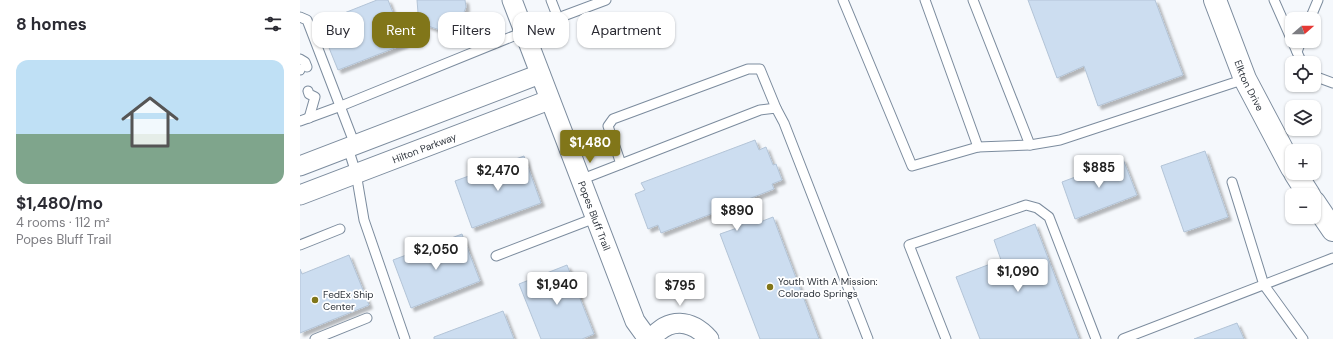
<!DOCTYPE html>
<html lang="en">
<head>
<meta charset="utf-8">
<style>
  :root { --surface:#fff; --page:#f2f2f3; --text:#2b2b33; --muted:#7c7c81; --accent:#817619 }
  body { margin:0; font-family:"DM Sans",sans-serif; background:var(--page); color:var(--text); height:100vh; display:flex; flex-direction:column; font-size:15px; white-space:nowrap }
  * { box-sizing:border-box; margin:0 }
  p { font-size:13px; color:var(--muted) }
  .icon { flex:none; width:22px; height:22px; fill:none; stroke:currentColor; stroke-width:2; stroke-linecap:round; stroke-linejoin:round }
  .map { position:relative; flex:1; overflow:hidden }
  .details { display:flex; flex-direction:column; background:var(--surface); width:300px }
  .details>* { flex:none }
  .hud { position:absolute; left:12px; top:12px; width:380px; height:36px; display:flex; gap:8px }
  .needle { width:26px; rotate:70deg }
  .buttons { position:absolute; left:985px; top:12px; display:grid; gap:8px }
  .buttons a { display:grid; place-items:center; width:36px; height:36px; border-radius:8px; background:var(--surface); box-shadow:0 1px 3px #0004; font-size:20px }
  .price { position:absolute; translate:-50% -34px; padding:0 9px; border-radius:4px; background:#fff; color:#222; font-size:13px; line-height:26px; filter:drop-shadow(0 1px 2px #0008) }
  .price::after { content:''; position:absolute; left:50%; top:24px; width:12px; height:9px; margin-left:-6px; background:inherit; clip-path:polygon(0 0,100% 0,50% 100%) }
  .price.selected { background:var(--accent); color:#fff }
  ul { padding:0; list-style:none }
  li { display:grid; align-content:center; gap:8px; height:212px; padding:0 16px }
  li span { display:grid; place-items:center; height:124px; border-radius:12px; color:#555 }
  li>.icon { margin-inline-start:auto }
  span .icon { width:72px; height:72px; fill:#fffc; stroke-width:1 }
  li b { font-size:17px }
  h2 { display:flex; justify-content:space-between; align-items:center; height:48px; padding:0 16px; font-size:17px }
  .pill { padding:0 14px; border-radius:12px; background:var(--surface); box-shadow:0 1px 3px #0004; font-size:14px; line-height:36px }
  .pill.selected { background:var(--accent); color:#fff }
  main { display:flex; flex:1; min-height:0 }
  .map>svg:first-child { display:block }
</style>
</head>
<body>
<main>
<section class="details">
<h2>8 homes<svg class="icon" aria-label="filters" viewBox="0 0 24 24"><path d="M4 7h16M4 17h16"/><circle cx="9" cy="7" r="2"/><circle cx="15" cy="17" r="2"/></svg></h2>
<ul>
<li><span style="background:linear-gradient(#bfe0f5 60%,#7fa58c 0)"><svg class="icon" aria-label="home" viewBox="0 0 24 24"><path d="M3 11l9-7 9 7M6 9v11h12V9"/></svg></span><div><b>$1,480/mo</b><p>4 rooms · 112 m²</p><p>Popes Bluff Trail</p></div></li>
</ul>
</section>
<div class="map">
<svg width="1033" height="339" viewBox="0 0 1033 339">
  <defs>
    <filter id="shadow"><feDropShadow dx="3.5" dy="3.5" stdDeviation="1" flood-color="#0004"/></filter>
  </defs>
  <rect width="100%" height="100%" fill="#f5f8fc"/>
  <!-- building -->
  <g fill="#ccddf0" stroke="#b3c4d7" filter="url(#shadow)">
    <path d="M77 0H88L105 44 38 70 19 23Z"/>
    <path d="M117 0H165L166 7 161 20 155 26 140 30 128 26 122 21 118 13Z"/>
    <path d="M728 0H855L883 75 798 106 784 66 757 78Z"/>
    <path d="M455 140 459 150 466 147 473 165 476 164 482 180 472 184 474 189 446 200 450 211 456 209 460 222 473 217 519 339H460L420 234 440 227 432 206 361 233 358 225 348 229 335 194 345 190 341 183Z"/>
    <path d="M905 151 928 217 884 232 861 166Z"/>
    <path d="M224 156 241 203 172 228 155 181Z"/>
    <path d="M823 159 837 195 775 219 762 182Z"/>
    <path d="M735 224 779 339H680L656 277 701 260 694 240Z"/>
    <path d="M162 234 180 281 111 308 93 260Z"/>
    <path d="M49 255 69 305 0 333V269L2 274Z"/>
    <path d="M267 265 294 334 282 339H241L219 284Z"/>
    <path d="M203 311 214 339H134V337Z"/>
    <path d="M937 323 944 339H894Z"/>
  </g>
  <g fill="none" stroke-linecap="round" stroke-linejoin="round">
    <defs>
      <g id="service">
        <path d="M251 0 258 18 306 0"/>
        <path d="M543 0 612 166 678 147 730 145 760 140 945 79"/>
        <path d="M625 0 678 147"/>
        <path d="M673 0 730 145"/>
        <path d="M974 0 997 52"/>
        <path d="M0 17 7 20 55 145"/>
        <path d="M1010 19 1018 0"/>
        <path d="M1001 41 997 52 1002 63"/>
        <path d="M0 59 5 62 7 67"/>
        <path d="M0 69V70"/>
        <path d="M1014 76 1033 83"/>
        <path d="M8 91 9 94 15 97 9 118"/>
        <path d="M0 121 41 106 258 18"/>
        <path d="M48 148 56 173 64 220 105 339"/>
        <path d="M321 164 308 126 313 119 448 69H460L476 108"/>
        <path d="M280 180 460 110 476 108 484 123 568 339"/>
        <path d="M932 182 964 285 1003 339"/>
        <path d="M0 245 40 229"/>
        <path d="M196 256 295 218"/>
        <path d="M15 339 67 318"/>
        <path d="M646 339 609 245 726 205 737 208 749 217 796 339"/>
        <path d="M823 339 1033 258"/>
      </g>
      <g id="minor">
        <path id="s1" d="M212 0 335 321 348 339"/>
        <path d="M0 166 240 74"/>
        <path id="s2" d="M0 195 249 100"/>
        <path d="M351 339C369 317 391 319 409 339"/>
      </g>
      <g id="tertiary">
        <path id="s3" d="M915 0 945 79 992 168"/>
        <path d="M995 173 1009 195"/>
        <path d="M1014 202 1033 230"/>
      </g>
    </defs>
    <!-- service casing -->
    <use href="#service" stroke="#7c8c9e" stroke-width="11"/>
    <!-- minor casing -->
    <use href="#minor" stroke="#7c8c9e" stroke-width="21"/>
    <!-- tertiary casing -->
    <use href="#tertiary" stroke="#7c8c9e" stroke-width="24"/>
    <!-- service -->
    <use href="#service" stroke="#fff" stroke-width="9"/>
    <!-- minor -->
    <use href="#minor" stroke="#fff" stroke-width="19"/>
    <!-- tertiary -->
    <use href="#tertiary" stroke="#fff" stroke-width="22"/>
  </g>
  <!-- markers -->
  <g fill="#817619" stroke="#fff" stroke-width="1.5">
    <circle cx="470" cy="287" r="4"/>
    <circle cx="15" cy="300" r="4"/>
  </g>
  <g text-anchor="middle" stroke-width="3.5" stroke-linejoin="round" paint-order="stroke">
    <!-- street labels -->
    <g font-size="10" fill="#30363e" stroke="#fff">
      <text dy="4" stroke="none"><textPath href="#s3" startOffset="92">Elkton Drive</textPath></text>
      <text dy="4" stroke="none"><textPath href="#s2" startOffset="133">Hilton Parkway</textPath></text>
      <text dy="4" stroke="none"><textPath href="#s1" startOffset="231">Popes Bluff Trail</textPath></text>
    </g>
    <!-- poi labels -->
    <g font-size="10" fill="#30363e" stroke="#fff" text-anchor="start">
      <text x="478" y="285">Youth With A Mission:<tspan x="478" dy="12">Colorado Springs</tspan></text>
      <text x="23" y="298">FedEx Ship<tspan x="23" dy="12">Center</tspan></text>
    </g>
  </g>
</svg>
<div class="buttons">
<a><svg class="needle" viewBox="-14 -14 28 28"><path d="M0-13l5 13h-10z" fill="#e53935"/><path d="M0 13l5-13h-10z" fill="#7c7c81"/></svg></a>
<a><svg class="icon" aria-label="locate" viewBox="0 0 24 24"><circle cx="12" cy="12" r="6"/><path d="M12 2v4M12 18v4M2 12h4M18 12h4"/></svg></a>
<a><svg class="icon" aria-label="layers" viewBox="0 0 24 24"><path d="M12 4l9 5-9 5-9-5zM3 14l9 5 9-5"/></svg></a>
<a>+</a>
<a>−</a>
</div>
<b class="price selected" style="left:290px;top:164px">$1,480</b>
<b class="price" style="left:799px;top:189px">$885</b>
<b class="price" style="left:198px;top:192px">$2,470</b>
<b class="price" style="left:437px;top:232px">$890</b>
<b class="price" style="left:136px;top:271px">$2,050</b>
<b class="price" style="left:718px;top:293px">$1,090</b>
<b class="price" style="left:257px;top:306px">$1,940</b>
<b class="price" style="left:380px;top:307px">$795</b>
<div class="hud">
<a class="pill">Buy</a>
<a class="pill selected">Rent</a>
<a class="pill">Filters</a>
<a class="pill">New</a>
<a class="pill">Apartment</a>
</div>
</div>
</main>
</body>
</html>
